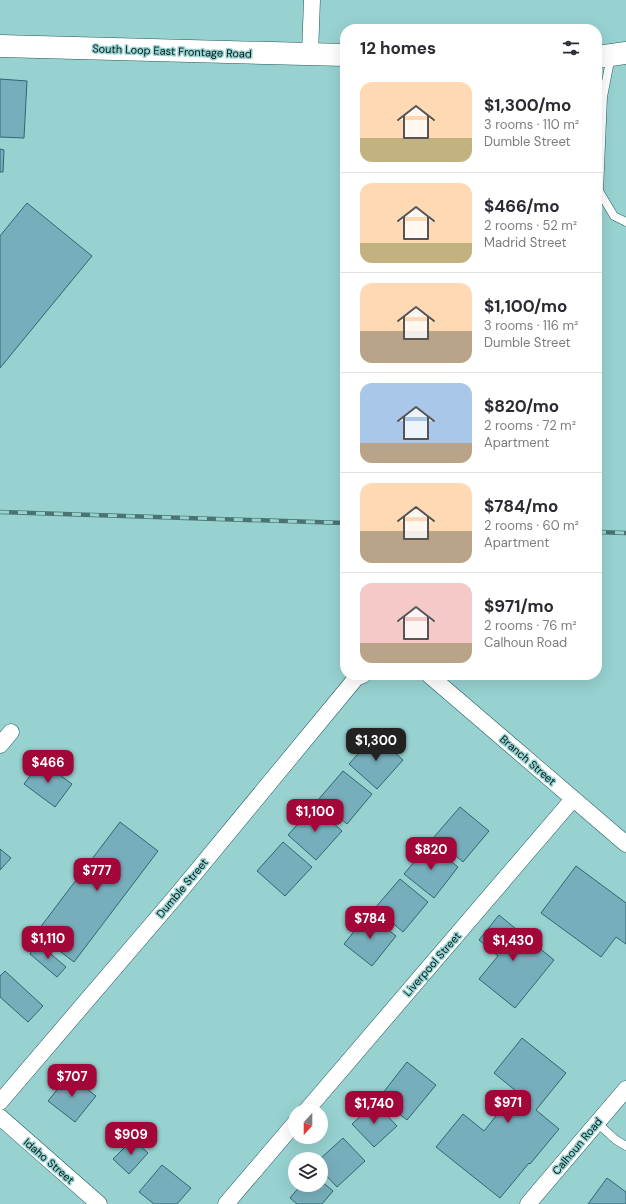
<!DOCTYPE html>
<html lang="en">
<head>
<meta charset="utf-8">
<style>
  :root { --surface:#fff; --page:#f2f2f3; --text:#2b2b33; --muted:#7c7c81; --line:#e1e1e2; --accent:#a30638 }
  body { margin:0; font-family:"DM Sans",sans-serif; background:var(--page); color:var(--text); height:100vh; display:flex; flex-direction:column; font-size:15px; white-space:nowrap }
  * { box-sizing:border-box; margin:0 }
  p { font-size:13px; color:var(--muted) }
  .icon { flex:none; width:22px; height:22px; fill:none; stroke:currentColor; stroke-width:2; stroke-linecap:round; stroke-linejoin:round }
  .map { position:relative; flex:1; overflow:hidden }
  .details { position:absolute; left:340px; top:24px; width:262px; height:656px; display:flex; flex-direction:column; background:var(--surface); border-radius:16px; box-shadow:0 4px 16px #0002 }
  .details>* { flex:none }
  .needle { width:26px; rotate:201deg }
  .tools { position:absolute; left:288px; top:1104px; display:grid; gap:8px }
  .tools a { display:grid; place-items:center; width:40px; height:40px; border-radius:50%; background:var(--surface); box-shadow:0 4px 16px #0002; font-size:20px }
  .price { position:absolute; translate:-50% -34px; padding:0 9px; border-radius:8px; background:var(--accent); color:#fff; font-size:13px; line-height:26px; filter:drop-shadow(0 1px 2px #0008) }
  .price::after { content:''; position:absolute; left:50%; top:24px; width:12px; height:9px; margin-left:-6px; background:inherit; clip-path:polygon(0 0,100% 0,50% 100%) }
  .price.selected { background:#222; color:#fff }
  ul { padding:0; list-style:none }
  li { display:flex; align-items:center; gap:12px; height:100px; padding:0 20px }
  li+li { border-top:1px solid var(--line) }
  li span { display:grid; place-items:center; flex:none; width:112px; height:80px; border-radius:12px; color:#555 }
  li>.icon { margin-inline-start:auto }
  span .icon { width:48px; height:48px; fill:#fffc; stroke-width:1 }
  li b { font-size:17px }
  h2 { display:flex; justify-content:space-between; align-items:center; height:48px; padding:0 20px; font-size:17px }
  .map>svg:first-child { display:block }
</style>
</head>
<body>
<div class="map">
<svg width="626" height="1204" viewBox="0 0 626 1204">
  <rect width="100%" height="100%" fill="#97d2d0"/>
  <!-- building -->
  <g fill="#77aebb" stroke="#2f6672">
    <path d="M0 79 27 81 24 138 0 137Z"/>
    <path d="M0 149 4 150 3 172H0Z"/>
    <path d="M27 203 92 256 0 368V236Z"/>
    <path d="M375 735 403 760 377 789 349 764Z"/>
    <path d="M41 761 72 784 55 807 24 784Z"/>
    <path d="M343 771 372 794 347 824 318 800Z"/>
    <path d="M314 806 342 831 316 860 288 835Z"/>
    <path d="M460 807 489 831 463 862 434 837Z"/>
    <path d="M120 822 158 851 74 962 36 933Z"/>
    <path d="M283 842 312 867 285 896 257 871Z"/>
    <path d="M429 844 458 867 434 898 404 874Z"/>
    <path d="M0 849 11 858 0 870Z"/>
    <path d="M576 866 626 903V944L616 937 601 957 541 913Z"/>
    <path d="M400 879 428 902 403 932 375 908Z"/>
    <path d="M368 914 396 936 372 966 344 944Z"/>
    <path d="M499 915 554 960 515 1008 479 979 498 956 479 940Z"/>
    <path d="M38 943 66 967 57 977 30 954Z"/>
    <path d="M5 971 43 1006 28 1022 0 997V976Z"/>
    <path d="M522 1038 566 1073 536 1110 559 1129 530 1164 529 1163 500 1198 436 1147 463 1114 484 1131 516 1091 494 1073Z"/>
    <path d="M407 1062 436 1085 407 1120 379 1098Z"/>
    <path d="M69 1075 96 1096 75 1122 48 1101Z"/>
    <path d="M375 1103 397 1126 374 1147 352 1124Z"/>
    <path d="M343 1138 365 1161 337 1187 321 1170 320 1159Z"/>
    <path d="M133 1139 148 1153 129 1174 113 1159Z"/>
    <path d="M162 1165 191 1188 177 1204H154L139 1192Z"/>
    <path d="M607 1178 626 1192V1204H588Z"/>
    <path d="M321 1181 333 1191 322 1204H297L290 1198 301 1185H321Z"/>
  </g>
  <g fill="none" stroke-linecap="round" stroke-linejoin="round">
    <defs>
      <g id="service">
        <path d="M611 56 603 97 599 191 614 216 626 222"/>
        <path d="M597 1123 616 1140 626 1146"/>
      </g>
      <g id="minor">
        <path d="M310 54 312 0"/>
        <path d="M429 675 626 844"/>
        <path d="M0 745 11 732"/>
        <path d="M0 1102 177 895 356 678 363 675"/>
        <path d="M306 1111 573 799"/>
        <path d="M0 1117 99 1204"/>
        <path d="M226 1204 295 1123"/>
        <path d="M528 1204 626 1089"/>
      </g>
      <g id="secondary">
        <path d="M0 46 345 55"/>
        <path d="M597 57 626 53"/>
      </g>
    </defs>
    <!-- service casing -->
    <use href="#service" stroke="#205b5a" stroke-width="9"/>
    <!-- minor casing -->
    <use href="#minor" stroke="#205b5a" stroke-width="17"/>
    <!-- secondary casing -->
    <use href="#secondary" stroke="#205b5a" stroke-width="23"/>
    <!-- service -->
    <use href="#service" stroke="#fff" stroke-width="8"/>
    <!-- minor -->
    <use href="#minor" stroke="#fff" stroke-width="16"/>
    <!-- secondary -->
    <use href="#secondary" stroke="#fff" stroke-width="22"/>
    <defs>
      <g id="rail">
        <path d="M0 512 345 523"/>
        <path d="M597 532 626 533"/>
      </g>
    </defs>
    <!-- rail casing -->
    <use href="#rail" stroke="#4a7372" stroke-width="4.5"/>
    <!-- rail -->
    <use href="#rail" stroke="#97d2d0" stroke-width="3" stroke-dasharray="9" stroke-linecap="butt"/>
  </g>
  <g text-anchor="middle" stroke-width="3" stroke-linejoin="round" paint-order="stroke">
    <!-- street labels -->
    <g font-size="11" fill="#031b1b" stroke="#97d2d0">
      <text transform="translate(172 51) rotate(2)" y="4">South Loop East Frontage Road</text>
      <text transform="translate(528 760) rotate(41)" y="4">Branch Street</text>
      <text transform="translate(182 888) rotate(-50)" y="4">Dumble Street</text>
      <text transform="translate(432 964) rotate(-49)" y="4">Liverpool Street</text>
      <text transform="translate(577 1146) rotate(-50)" y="4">Calhoun Road</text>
      <text transform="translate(49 1161) rotate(41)" y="4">Idaho Street</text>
    </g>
  </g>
</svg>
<div class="tools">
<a><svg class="needle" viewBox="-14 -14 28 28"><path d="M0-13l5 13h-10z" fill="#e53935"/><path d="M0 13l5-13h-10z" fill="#7c7c81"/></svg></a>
<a><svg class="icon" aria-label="layers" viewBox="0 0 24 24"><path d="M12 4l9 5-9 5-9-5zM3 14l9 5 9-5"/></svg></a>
</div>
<b class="price selected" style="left:376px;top:762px">$1,300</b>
<b class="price" style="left:48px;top:784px">$466</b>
<b class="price" style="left:315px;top:833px">$1,100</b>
<b class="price" style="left:431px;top:871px">$820</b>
<b class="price" style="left:97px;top:892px">$777</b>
<b class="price" style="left:370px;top:940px">$784</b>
<b class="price" style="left:48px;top:960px">$1,110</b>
<b class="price" style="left:513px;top:962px">$1,430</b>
<b class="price" style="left:72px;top:1098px">$707</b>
<b class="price" style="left:508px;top:1124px">$971</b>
<b class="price" style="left:374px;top:1125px">$1,740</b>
<b class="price" style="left:131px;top:1156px">$909</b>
<section class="details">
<h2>12 homes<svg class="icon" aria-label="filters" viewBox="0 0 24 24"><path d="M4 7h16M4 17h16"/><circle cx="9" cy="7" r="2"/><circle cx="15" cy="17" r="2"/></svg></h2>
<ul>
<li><span style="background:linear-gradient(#ffd9b3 70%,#c2b280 0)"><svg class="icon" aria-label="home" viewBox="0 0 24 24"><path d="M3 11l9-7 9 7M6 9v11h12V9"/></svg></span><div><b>$1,300/mo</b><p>3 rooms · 110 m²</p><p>Dumble Street</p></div></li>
<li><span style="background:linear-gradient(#ffd9b3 75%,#c2b280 0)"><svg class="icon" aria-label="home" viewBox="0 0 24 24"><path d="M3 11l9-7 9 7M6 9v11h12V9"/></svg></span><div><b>$466/mo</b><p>2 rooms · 52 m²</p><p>Madrid Street</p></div></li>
<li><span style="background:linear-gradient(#ffd9b3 60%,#b9a48a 0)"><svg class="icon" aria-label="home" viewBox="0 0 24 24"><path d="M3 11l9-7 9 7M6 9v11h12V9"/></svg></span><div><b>$1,100/mo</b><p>3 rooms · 116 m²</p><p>Dumble Street</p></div></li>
<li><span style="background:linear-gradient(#a9c7e8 75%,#b9a48a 0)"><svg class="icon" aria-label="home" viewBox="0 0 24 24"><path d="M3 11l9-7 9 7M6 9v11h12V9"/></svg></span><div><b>$820/mo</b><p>2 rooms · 72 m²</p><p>Apartment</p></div></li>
<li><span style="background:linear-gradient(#ffd9b3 60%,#b9a48a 0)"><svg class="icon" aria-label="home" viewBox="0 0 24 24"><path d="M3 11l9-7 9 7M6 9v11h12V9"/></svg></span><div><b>$784/mo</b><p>2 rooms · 60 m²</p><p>Apartment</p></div></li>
<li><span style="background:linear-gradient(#f6c9c9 75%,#b9a48a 0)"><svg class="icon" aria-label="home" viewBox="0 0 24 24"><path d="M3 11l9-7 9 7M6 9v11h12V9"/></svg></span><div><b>$971/mo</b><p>2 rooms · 76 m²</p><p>Calhoun Road</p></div></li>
</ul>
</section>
</div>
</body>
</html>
